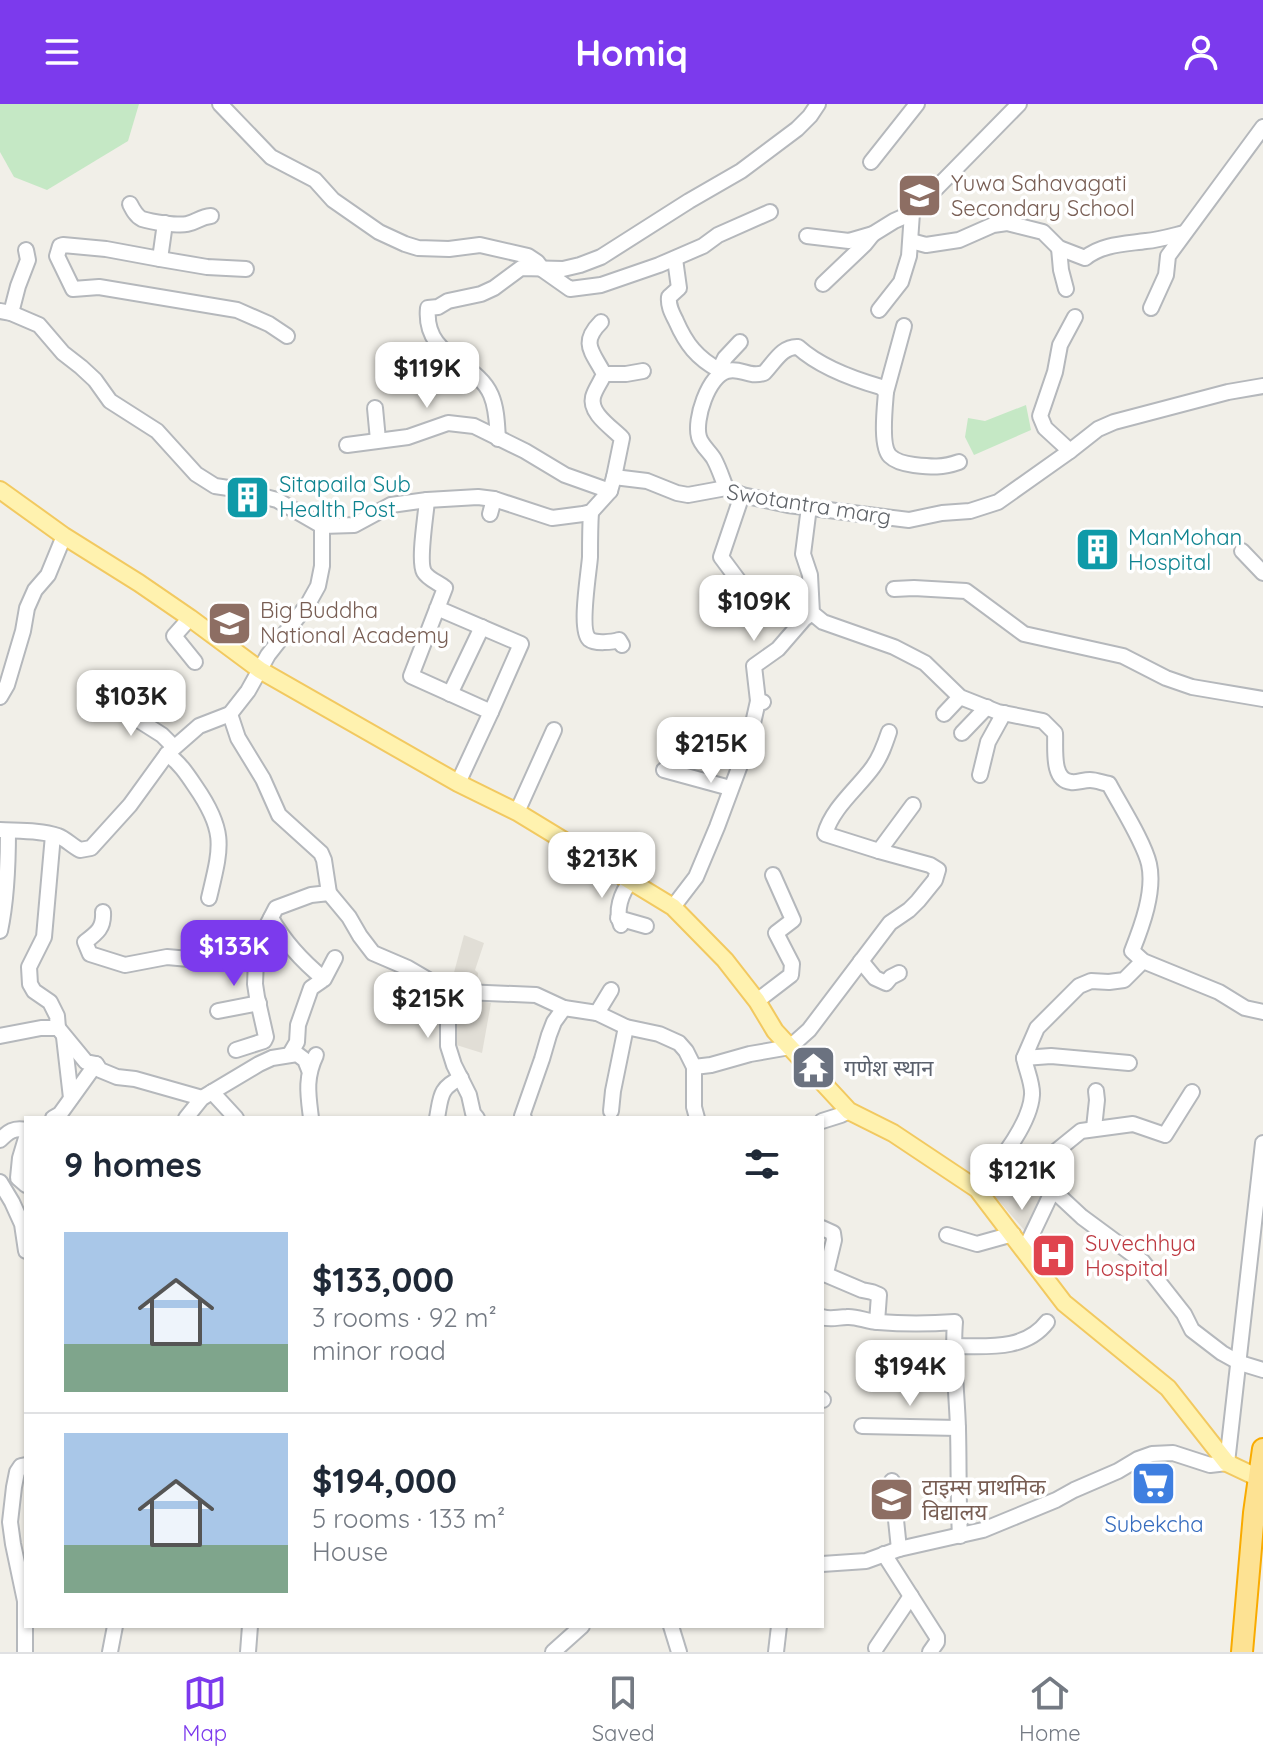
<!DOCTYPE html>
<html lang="en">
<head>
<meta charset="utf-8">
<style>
  :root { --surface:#fff; --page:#f2f2f3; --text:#1f2937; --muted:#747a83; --line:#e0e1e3; --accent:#7c3aed }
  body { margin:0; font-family:Quicksand,"Noto Sans Devanagari",sans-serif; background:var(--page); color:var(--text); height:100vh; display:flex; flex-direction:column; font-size:30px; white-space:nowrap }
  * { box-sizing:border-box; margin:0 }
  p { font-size:26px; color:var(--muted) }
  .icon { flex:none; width:44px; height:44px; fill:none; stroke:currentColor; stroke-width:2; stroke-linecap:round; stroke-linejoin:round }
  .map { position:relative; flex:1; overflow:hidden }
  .details { position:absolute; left:24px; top:1012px; width:800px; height:512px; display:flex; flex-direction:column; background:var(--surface); border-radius:0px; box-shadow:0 2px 6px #0004 }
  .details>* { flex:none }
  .price { position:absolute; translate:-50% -68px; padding:0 18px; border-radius:16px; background:#fff; color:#222; font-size:26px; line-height:52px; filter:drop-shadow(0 2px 4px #0008) }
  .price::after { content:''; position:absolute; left:50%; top:48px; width:24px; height:18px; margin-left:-12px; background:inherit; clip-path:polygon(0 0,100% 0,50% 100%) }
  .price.current { background:var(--accent); color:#fff }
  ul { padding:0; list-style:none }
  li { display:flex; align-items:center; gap:24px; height:200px; padding:0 40px }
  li+li { border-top:2px solid var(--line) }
  li span { display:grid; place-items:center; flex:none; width:224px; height:160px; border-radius:0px; color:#555 }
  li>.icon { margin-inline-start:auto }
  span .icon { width:96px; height:96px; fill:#fffc; stroke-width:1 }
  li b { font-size:34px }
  h2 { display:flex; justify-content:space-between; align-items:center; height:96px; padding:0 40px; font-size:34px }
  header { display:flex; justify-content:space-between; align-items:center; height:104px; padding:0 40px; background:var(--accent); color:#fff; font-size:36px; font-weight:700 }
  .menu { display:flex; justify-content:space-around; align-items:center; height:112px; border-top:2px solid var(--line); background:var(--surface); font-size:22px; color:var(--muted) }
  .menu a { display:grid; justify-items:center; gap:4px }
  .menu .current { color:var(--accent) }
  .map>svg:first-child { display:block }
</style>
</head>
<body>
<header><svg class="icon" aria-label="menu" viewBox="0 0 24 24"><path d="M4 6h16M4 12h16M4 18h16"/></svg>Homiq<svg class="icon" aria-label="person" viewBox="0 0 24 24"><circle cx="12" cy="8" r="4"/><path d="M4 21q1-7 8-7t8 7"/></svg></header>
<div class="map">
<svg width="1263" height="1548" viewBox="0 0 1263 1548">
  <rect width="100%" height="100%" fill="#f1efe8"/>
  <!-- education -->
  <g fill="#e1ded6">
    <path d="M225 505 243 514 235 530 223 523 220 527 215 525Z"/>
    <path d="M464 831 484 839 475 866 478 869 477 880 452 876Z"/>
    <path d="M455 891 491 899 482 949 450 939 455 924 453 907Z"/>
    <path d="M1023 1059 1039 1066 1051 1087 1026 1128 984 1080 1009 1062Z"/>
  </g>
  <!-- green -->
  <g fill="#c5e8c5">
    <path d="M0 0H139L128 37 47 86 14 73 0 48Z"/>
    <path d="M1026 301 1031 326 974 351 965 333 968 314 985 317Z"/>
  </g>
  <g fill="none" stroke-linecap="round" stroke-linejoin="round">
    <defs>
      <g id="minor">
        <path d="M220 0 271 53 315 76 333 96 379 128 405 140 418 144 449 145 480 141 528 152 537 158 543 166 570 185 601 181 659 161 703 142 718 131 770 108"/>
        <path d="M871 58 917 0"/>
        <path d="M130 100C133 106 136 112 142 115 151 118 178 122 187 120 197 118 200 113 211 112"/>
        <path d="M165 119 160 155 106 145 63 141 60 142 57 152 73 185 99 183 237 206 269 220 287 232"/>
        <path d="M807 132 849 137 873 130 894 117 912 109 1019 0"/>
        <path d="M911 137 926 141 959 136 993 121 1007 119 1043 128 1059 144 1085 154C1102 140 1125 140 1146 137 1159 136 1172 132 1184 129"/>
        <path d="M1059 144 1061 166 1066 185"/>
        <path d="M160 155 207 163 246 165"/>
        <path d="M675 155 679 184 669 193C668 202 672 209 676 217 686 240 697 254 719 266"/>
        <path d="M823 180 865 140 873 130"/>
        <path d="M1151 204 1166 171 1168 152 1263 23"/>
        <path d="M879 206 901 178 909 152 912 109"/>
        <path d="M0 207 11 209 39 221 63 249 81 263 95 276 110 297 157 327 196 370 215 382 235 385 277 396 322 422 354 421 391 401 427 396 478 393 494 395 552 414 583 410 591 408 610 387 614 373 647 377 677 389 688 391 726 384 742 391 788 401 909 416 942 409 970 407 998 398 1070 347 1098 325 1114 318 1228 288 1263 282"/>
        <path d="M11 209 18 182 28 156 26 146"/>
        <path d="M601 218C580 239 592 247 604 270 601 278 595 285 593 293 589 309 611 323 622 334L614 373"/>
        <path d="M721 269 719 266 725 254 740 238"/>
        <path d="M604 270H626L643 267"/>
        <path d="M886 288 904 222"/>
        <path d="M375 304 378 336"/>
        <path d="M498 335C497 321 497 305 491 291 476 256 423 254 428 204L438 203 448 197 481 190 494 184 521 164 563 165 580 161 601 153 689 97 741 67 797 25 810 12 818 0"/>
        <path d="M347 341 408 333 448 319 474 322 525 347 565 371 610 387"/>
        <path d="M1070 347 1045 324 1040 312 1055 268 1060 241 1075 213"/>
        <path d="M726 384C722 374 719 364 714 355 710 348 701 341 699 333 694 316 708 272 727 267 741 263 748 274 764 269 774 259 782 242 798 243 820 263 853 275 881 283L886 288C885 302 880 342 890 352 896 358 906 360 914 361 932 363 942 364 959 358"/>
        <path d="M742 391 721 453 750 492"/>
        <path d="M427 396C426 411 418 457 424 468 428 475 439 479 445 484L411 572 491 608 521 540 437 504"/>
        <path d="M809 403 803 450 810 471 812 509 823 518 894 543 925 559 960 593 998 608 1043 617 1055 629C1056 644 1051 676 1071 678 1077 679 1083 676 1090 676 1096 676 1103 679 1109 680 1120 701 1144 738 1149 760 1155 787 1142 822 1132 847L1143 857 1219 888 1245 904 1263 908"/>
        <path d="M591 408C590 423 590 438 590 453 589 468 579 525 589 535 595 540 613 538 619 536L622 541"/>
        <path d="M490 410 494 395"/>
        <path d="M1242 447 1263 469"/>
        <path d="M894 485 914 484 966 487 1024 530 1123 552 1166 574 1192 583 1263 595"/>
        <path d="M190 514 174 532 195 558"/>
        <path d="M450 590 482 523"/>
        <path d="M0 593 7 581 23 527 27 504 35 486 48 471 64 432"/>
        <path d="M758 597 754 562 778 545 804 515 812 509"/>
        <path d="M110 598 162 631 174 643"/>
        <path d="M230 610 238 634 263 675 279 711 321 749 324 756 329 789"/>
        <path d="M944 610 960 593"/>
        <path d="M962 629 987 603"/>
        <path d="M167 650C179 658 187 670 195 682 227 728 221 743 209 794"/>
        <path d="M664 666 730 684"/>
        <path d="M980 671 988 638 1004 609"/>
        <path d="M458 679 491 608"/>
        <path d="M517 708 554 626"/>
        <path d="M0 726C19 727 40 726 58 732 66 735 72 742 80 746L91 744 130 701 167 650 199 622 230 610 248 587 268 551 308 500 318 482 322 462V422"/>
        <path d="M53 731 44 833 29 863 30 880 34 887 50 898 57 912 58 924"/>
        <path d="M879 747 913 701"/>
        <path d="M673 803 696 773 717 723 749 637 758 597 763 598"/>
        <path d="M103 808C104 824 97 829 85 838L90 850 125 861 167 853 189 855 241 850 250 845 260 835 276 804 311 791 329 789 349 813 360 832 373 849 408 864 437 881 464 888 536 891 564 904 597 909 626 923 659 930 679 939 686 947 694 963V1003L697 1014"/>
        <path d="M271 814C285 839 302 857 324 875L335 854 324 875 311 884 298 921 297 938 290 950"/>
        <path d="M618 814 646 822"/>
        <path d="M621 821C615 807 621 789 631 777"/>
        <path d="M0 827C7 794 8 760 8 727"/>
        <path d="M861 857 875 874 886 879 891 873 899 869"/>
        <path d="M437 881 448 911V942L454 961 469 991 473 1009 477 1014"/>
        <path d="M757 897 791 871 792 860 776 829 793 816 773 771"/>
        <path d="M218 907 259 899"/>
        <path d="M597 909 611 886"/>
        <path d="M0 932 41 924H58L86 958 96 960 100 966 117 973 135 975 202 994"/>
        <path d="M64 933 71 994"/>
        <path d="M236 946 264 937 266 933 257 893 255 880 256 856 253 842"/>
        <path d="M1129 959 1051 952 1024 954 1037 924 1079 882 1091 877 1109 878 1124 876 1143 857"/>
        <path d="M694 963 711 961 750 950 790 943 809 926 890 819 909 806 918 797 935 776 938 766 930 761 879 747 825 730C832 704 858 684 873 663 881 652 885 640 889 628"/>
        <path d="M212 988 236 1014"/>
        <path d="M1192 988 1165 1031 1133 1020 1081 1027 1044 1057 1047 1072 1053 1086 1082 1113 1143 1158 1184 1210 1192 1226 1222 1249 1240 1259 1263 1266"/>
        <path d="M611 1007 613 987 626 923"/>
        <path d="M53 1014 60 1010 96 960"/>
        <path d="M186 1014 202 994 259 960 272 954 297 950 305 956 309 966"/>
        <path d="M311 1014C308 990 305 974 316 951"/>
        <path d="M437 1014C441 993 439 984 461 974"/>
        <path d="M524 1014 522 1012 542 955 549 931 554 918 564 904"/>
        <path d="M822 1017 841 1011 849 1007"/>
        <path d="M1094 1024 1097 996 1096 987"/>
        <path d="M26 1034 20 1054 18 1074 26 1081"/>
        <path d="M0 1036C8 1028 14 1023 26 1026"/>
        <path d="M0 1078 12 1098 22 1120 26 1147"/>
        <path d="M977 1085C996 1061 1030 1022 1032 991 1033 980 1026 965 1024 954"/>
        <path d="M822 1124 833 1129 834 1136 826 1169"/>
        <path d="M947 1131 977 1140 1013 1130"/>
        <path d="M1024 1147 1053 1086"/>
        <path d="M822 1169 862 1186 872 1188 879 1191 877 1218"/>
        <path d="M822 1213C831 1216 838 1213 847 1213 857 1212 867 1218 878 1218 903 1220 929 1220 955 1218 952 1254 957 1289 958 1325 959 1361 958 1396 960 1432"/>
        <path d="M953 1242C986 1242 1025 1247 1047 1218"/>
        <path d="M883 1273 954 1270"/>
        <path d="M822 1295 823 1296"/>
        <path d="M862 1322 958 1324"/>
        <path d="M892 1377 899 1445"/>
        <path d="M884 1450 937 1533V1538L930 1548"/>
        <path d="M822 1460 866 1457 899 1445 983 1426 1056 1396 1074 1386 1118 1367 1138 1355 1152 1350 1173 1349 1210 1361 1227 1359 1263 1039"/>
        <path d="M671 1522 679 1548"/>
        <path d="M876 1544 911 1492"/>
        <path d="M25 1548V1497L13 1440 10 1418 14 1383 17 1368 21 1362 26 1361"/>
        <path d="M110 1548 115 1522"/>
        <path d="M248 1548 250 1522"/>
        <path d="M553 1548 582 1522"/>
        <path d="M776 1548 779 1522"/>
      </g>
      <path id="major" d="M0 386 64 432 139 479 190 514 260 566 458 679 517 708 673 803 725 856 757 897 775 927 849 1007 893 1029 977 1085 1064 1199 1168 1284 1227 1359 1263 1376"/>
      <path id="highway" d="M1242 1548 1254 1409 1263 1345"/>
    </defs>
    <!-- minor casing -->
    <use href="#minor" stroke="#b5b8bc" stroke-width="18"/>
    <!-- major casing -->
    <use href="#major" stroke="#f2c960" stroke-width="20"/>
    <!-- highway casing -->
    <use href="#highway" stroke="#f9ab00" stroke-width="24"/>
    <!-- minor -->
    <use href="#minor" stroke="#fff" stroke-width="14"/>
    <!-- major -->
    <use href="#major" stroke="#fff2af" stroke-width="16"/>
    <!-- highway -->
    <use href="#highway" stroke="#fde293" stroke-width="20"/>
  </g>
  <!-- icons -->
  <defs>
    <symbol id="school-square" viewBox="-11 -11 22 22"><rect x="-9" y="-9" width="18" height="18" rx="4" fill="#8d6e63" stroke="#fff"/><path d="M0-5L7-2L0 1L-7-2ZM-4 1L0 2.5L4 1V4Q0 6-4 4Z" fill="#fff"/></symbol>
    <symbol id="building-square" viewBox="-11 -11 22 22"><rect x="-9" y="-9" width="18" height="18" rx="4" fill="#0f9aa8" stroke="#fff"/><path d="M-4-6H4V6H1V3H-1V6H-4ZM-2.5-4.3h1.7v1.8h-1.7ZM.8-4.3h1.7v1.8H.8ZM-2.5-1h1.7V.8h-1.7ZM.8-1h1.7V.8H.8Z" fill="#fff"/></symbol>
    <symbol id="temple-square" viewBox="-11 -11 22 22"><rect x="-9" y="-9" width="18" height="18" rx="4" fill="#6b7280" stroke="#fff"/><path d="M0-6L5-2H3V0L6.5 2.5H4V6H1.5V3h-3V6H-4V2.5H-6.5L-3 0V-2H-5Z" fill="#fff"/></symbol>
    <symbol id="hospital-square" viewBox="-11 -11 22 22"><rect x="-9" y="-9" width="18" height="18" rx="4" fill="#e0444e" stroke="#fff"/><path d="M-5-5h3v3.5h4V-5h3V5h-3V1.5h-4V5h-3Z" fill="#fff"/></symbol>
    <symbol id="supermarket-square" viewBox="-11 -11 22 22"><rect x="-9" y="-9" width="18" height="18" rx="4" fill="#3f7fe0" stroke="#fff"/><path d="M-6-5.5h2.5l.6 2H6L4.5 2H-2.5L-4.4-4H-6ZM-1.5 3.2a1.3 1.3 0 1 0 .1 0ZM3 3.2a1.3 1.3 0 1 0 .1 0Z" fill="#fff"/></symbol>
  </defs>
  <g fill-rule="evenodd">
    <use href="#school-square" x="894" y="66" width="51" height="51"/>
    <use href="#building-square" x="222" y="368" width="51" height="51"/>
    <use href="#building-square" x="1072" y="420" width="51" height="51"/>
    <use href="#school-square" x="204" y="494" width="51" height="51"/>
    <use href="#temple-square" x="788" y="938" width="51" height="51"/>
    <use href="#hospital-square" x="1028" y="1126" width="51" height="51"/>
    <use href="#supermarket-square" x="1128" y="1354" width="51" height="51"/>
    <use href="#school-square" x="866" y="1370" width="51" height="51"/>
  </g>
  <g text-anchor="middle" stroke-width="7" stroke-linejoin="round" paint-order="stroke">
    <!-- education labels -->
    <g font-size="22" fill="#785e54" stroke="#fff" text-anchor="start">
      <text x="951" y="87">Yuwa Sahavagati<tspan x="951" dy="25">Secondary School</tspan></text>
      <text x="260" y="514">Big Buddha<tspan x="260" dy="25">National Academy</tspan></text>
      <text x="922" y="1391">टाइम्स प्राथमिक<tspan x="922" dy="25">विद्यालय</tspan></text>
    </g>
    <!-- culture labels -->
    <g font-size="22" fill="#0d838f" stroke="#fff" text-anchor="start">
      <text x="279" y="388">Sitapaila Sub<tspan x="279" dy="25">Health Post</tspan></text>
      <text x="1128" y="441">ManMohan<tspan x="1128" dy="25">Hospital</tspan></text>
    </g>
    <!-- street labels -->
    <g font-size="22" fill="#5f6368" stroke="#fff">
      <text transform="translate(809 400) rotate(9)" y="8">Swotantra marg</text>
    </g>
    <!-- worship labels -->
    <g font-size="22" fill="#5b616d" stroke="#fff" text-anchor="start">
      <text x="844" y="972">गणेश स्थान</text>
    </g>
    <!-- health labels -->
    <g font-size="22" fill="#be3a42" stroke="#fff" text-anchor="start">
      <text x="1085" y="1147">Suvechhya<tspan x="1085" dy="25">Hospital</tspan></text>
    </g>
    <!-- shop labels -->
    <g font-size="22" fill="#366cbe" stroke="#fff">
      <text x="1154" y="1428">Subekcha</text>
    </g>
  </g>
</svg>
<b class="price" style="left:427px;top:306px">$119K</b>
<b class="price" style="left:754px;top:539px">$109K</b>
<b class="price" style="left:131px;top:634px">$103K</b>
<b class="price" style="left:711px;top:681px">$215K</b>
<b class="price" style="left:602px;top:796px">$213K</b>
<b class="price current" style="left:234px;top:884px">$133K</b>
<b class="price" style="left:428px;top:936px">$215K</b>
<b class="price" style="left:1022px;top:1108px">$121K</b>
<b class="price" style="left:910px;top:1304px">$194K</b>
<section class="details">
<h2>9 homes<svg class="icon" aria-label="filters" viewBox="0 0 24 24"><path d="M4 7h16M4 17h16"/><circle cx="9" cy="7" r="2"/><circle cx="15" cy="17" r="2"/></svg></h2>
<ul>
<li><span style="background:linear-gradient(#a9c7e8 70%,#7fa58c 0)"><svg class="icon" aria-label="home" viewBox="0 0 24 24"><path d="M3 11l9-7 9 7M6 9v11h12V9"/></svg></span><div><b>$133,000</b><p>3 rooms · 92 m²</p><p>minor road</p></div></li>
<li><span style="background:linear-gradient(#a9c7e8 70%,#7fa58c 0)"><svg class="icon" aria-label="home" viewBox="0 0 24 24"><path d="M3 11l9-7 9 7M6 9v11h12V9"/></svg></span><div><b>$194,000</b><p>5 rooms · 133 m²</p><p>House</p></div></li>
</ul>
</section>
</div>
<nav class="menu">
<a class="current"><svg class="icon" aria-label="map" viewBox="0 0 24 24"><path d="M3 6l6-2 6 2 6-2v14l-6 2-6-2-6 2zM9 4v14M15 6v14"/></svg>Map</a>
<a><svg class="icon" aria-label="saved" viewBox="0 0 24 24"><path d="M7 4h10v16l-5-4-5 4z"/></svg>Saved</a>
<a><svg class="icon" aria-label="home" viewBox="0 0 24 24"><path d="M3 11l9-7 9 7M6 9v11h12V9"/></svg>Home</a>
</nav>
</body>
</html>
